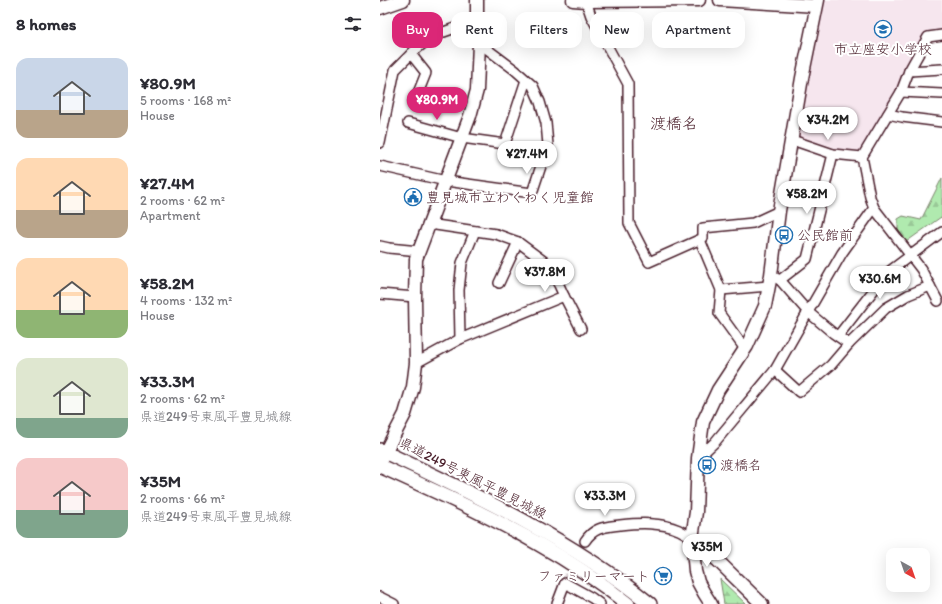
<!DOCTYPE html>
<html lang="en">
<head>
<meta charset="utf-8">
<style>
  :root { --surface:#fff; --page:#f7f7f7; --text:#2b2b33; --muted:#7c7c81; --accent:#db2777 }
  body { margin:0; font-family:Itim,"Klee One",sans-serif; background:var(--page); color:var(--text); height:100vh; display:flex; flex-direction:column; font-size:15px; white-space:nowrap }
  * { box-sizing:border-box; margin:0 }
  p { font-size:13px; color:var(--muted) }
  .icon { flex:none; width:22px; height:22px; fill:none; stroke:currentColor; stroke-width:2; stroke-linecap:round; stroke-linejoin:round }
  .map { position:relative; flex:1; overflow:hidden }
  .side { display:flex; flex-direction:column; background:var(--surface); width:380px }
  .side>* { flex:none }
  .guide { position:absolute; left:12px; top:12px; width:380px; height:36px; display:flex; gap:8px }
  .needle { width:26px; rotate:140deg }
  .fabs { position:absolute; left:506px; top:548px; display:grid; gap:8px }
  .fabs a { display:grid; place-items:center; width:44px; height:44px; border-radius:8px; background:var(--surface); box-shadow:0 4px 16px #0002; font-size:20px }
  .price { position:absolute; translate:-50% -34px; padding:0 9px; border-radius:14px; background:#fff; color:#222; font-size:13px; line-height:26px; filter:drop-shadow(0 1px 2px #0008) }
  .price::after { content:''; position:absolute; left:50%; top:24px; width:12px; height:9px; margin-left:-6px; background:inherit; clip-path:polygon(0 0,100% 0,50% 100%) }
  .price.current { background:var(--accent); color:#fff }
  ul { padding:0; list-style:none }
  li { display:flex; align-items:center; gap:12px; height:100px; padding:0 16px }
  li span { display:grid; place-items:center; flex:none; width:112px; height:80px; border-radius:12px; color:#555 }
  li>.icon { margin-inline-start:auto }
  span .icon { width:48px; height:48px; fill:#fffc; stroke-width:1 }
  li b { font-size:17px }
  h2 { display:flex; justify-content:space-between; align-items:center; height:48px; padding:0 16px; font-size:17px }
  .pill { padding:0 14px; border-radius:12px; background:var(--surface); box-shadow:0 4px 16px #0002; font-size:14px; line-height:36px }
  .pill.current { background:var(--accent); color:#fff }
  main { display:flex; flex:1; min-height:0 }
  .map>svg:first-child { display:block }
</style>
</head>
<body>
<main>
<section class="side">
<h2>8 homes<svg class="icon" aria-label="filters" viewBox="0 0 24 24"><path d="M4 7h16M4 17h16"/><circle cx="9" cy="7" r="2"/><circle cx="15" cy="17" r="2"/></svg></h2>
<ul>
<li><span style="background:linear-gradient(#c9d6e8 65%,#b9a48a 0)"><svg class="icon" aria-label="home" viewBox="0 0 24 24"><path d="M3 11l9-7 9 7M6 9v11h12V9"/></svg></span><div><b>¥80.9M</b><p>5 rooms · 168 m²</p><p>House</p></div></li>
<li><span style="background:linear-gradient(#ffd9b3 65%,#b9a48a 0)"><svg class="icon" aria-label="home" viewBox="0 0 24 24"><path d="M3 11l9-7 9 7M6 9v11h12V9"/></svg></span><div><b>¥27.4M</b><p>2 rooms · 62 m²</p><p>Apartment</p></div></li>
<li><span style="background:linear-gradient(#ffd9b3 65%,#8fb573 0)"><svg class="icon" aria-label="home" viewBox="0 0 24 24"><path d="M3 11l9-7 9 7M6 9v11h12V9"/></svg></span><div><b>¥58.2M</b><p>4 rooms · 132 m²</p><p>House</p></div></li>
<li><span style="background:linear-gradient(#dfe7d0 75%,#7fa58c 0)"><svg class="icon" aria-label="home" viewBox="0 0 24 24"><path d="M3 11l9-7 9 7M6 9v11h12V9"/></svg></span><div><b>¥33.3M</b><p>2 rooms · 62 m²</p><p>県道249号東風平豊見城線</p></div></li>
<li><span style="background:linear-gradient(#f6c9c9 65%,#7fa58c 0)"><svg class="icon" aria-label="home" viewBox="0 0 24 24"><path d="M3 11l9-7 9 7M6 9v11h12V9"/></svg></span><div><b>¥35M</b><p>2 rooms · 66 m²</p><p>県道249号東風平豊見城線</p></div></li>
</ul>
</section>
<div class="map">
<svg width="562" height="604" viewBox="0 0 562 604">
  <defs>
    <pattern id="forest-firs" width="22" height="20" patternUnits="userSpaceOnUse"><rect width="22" height="20" fill="#b0eaaf"/><path d="M5 1l3.5 6h-7zM16 11l3.5 6h-7z" fill="#99c897"/></pattern>
  </defs>
  <rect width="100%" height="100%" fill="#fff"/>
  <filter id="ink" filterUnits="userSpaceOnUse"><feTurbulence type="fractalNoise" baseFrequency=".025" numOctaves="2"/><feDisplacementMap in="SourceGraphic" scale="8" xChannelSelector="R" yChannelSelector="G"/><feConvolveMatrix kernelMatrix="1 2 1 2 8 2 1 2 1" color-interpolation-filters="sRGB"/></filter>
  <g filter="url(#ink)">
    <!-- built -->
    <path fill="#f6e6ee" d="M444 0H562V32L546 34 516 93 484 149 479 152 472 153 415 136Z"/>
    <!-- forest -->
    <g fill="url(#forest-firs)" stroke="#7d846d">
      <path d="M562 178V218L561 217 526 242 518 232V219L523 216 541 220Z"/>
      <path d="M340 579 366 604H344Z"/>
    </g>
    <g fill="none" stroke-linecap="round" stroke-linejoin="round">
      <!-- minor-tunnel -->
      <path stroke="#dbd2d5" stroke-width="9" stroke-dasharray="9 4.5" stroke-linecap="butt" d="M185 583 205 541"/>
      <defs>
        <g id="minor">
          <path d="M206 1 211 16 248 84 249 223 269 262 323 238V228L373 223 399 211"/>
          <path d="M31 54 46 73 36 98"/>
          <path d="M529 71 562 69"/>
          <path d="M521 92 562 94"/>
          <path d="M508 114 522 117 562 122"/>
          <path d="M28 123 82 138 125 144 146 80"/>
          <path d="M412 140 453 154 482 157"/>
          <path d="M0 143 15 70 34 51 45 42 61 33 75 28 97 24"/>
          <path d="M0 166 66 181 152 193 168 145 166 123 160 102 153 86 135 70 99 43"/>
          <path d="M320 240 341 290 339 313 365 349"/>
          <path d="M0 246 9 248 39 251"/>
          <path d="M396 278 400 280 427 259 453 154"/>
          <path d="M119 283 138 242"/>
          <path d="M341 290 389 286"/>
          <path d="M0 294 35 297"/>
          <path d="M184 296 201 329"/>
          <path d="M558 301 541 269 494 208 490 197 482 157 521 92 529 71 548 37 562 35"/>
          <path d="M458 336 507 273 562 232"/>
          <path d="M80 339 79 290 82 263 95 231"/>
          <path d="M469 344 506 308 528 295 550 286"/>
          <path d="M36 363 80 339 184 296 179 285 165 262 138 242 116 234 49 224"/>
          <path d="M395 370 419 392 451 365 469 344 453 333 428 312 400 280"/>
          <path d="M318 458 335 442 395 370 428 312 462 253 494 208"/>
          <path d="M205 541C214 527 225 527 240 525 260 523 280 522 299 530 303 532 308 535 312 538"/>
          <path d="M0 597 14 604"/>
          <path d="M177 604 185 583 212 598 220 604"/>
        </g>
        <g id="tertiary">
          <path d="M193 0 206 1 319 0"/>
          <path d="M340 0 436 6"/>
          <path d="M0 8 23 0"/>
          <path d="M0 462 25 414 33 387 36 363 35 297 36 259 90 116 97 90 99 43 97 24V0"/>
          <path d="M312 538 337 560 382 604"/>
          <path d="M331 604 324 593 318 582 315 571 312 538 316 512 318 458 323 422 338 390 367 346 385 306 391 275 399 211 422 78 438 0"/>
        </g>
        <g id="secondary">
          <path d="M0 450C94 494 189 538 270 604"/>
          <path d="M0 466C53 490 106 514 157 543 189 561 219 581 248 604"/>
        </g>
      </defs>
      <!-- minor casing -->
      <use href="#minor" stroke="#4a1f2b" stroke-width="12"/>
      <!-- tertiary casing -->
      <use href="#tertiary" stroke="#4a1f2b" stroke-width="15"/>
      <!-- secondary casing -->
      <use href="#secondary" stroke="#4a1f2b" stroke-width="16"/>
      <!-- minor -->
      <use href="#minor" stroke="#fff" stroke-width="9"/>
      <!-- tertiary -->
      <use href="#tertiary" stroke="#fff" stroke-width="12"/>
      <!-- secondary -->
      <use href="#secondary" stroke="#fff" stroke-width="13"/>
    </g>
  </g>
  <!-- icons -->
  <defs>
    <symbol id="school-ring" viewBox="-11 -11 22 22"><circle r="9.5" fill="#fff" stroke="#1f6fb2" stroke-width="1.5"/><path d="M0-5L7-2L0 1L-7-2ZM-4 1L0 2.5L4 1V4Q0 6-4 4Z" fill="#1f6fb2"/></symbol>
    <symbol id="civic-ring" viewBox="-11 -11 22 22"><circle r="9.5" fill="#fff" stroke="#1f6fb2" stroke-width="1.5"/><path d="M-.6-6.5H3V-4.5H.6V-3L4-1V1h2V6H-6V1h2V-1L-.6-3ZM-1.2 2.5V6h2.4V2.5Z" fill="#1f6fb2"/></symbol>
    <symbol id="bus-ring" viewBox="-11 -11 22 22"><circle r="9.5" fill="#fff" stroke="#1f6fb2" stroke-width="1.5"/><path d="M-5-6H5V4H4V6H2V4H-2V6H-4V4H-5ZM-3.5-4V0h7V-4ZM-3.5 1.2v1.5H-2V1.2ZM2 1.2v1.5H3.5V1.2Z" fill="#1f6fb2"/></symbol>
    <symbol id="supermarket-ring" viewBox="-11 -11 22 22"><circle r="9.5" fill="#fff" stroke="#1f6fb2" stroke-width="1.5"/><path d="M-6-5.5h2.5l.6 2H6L4.5 2H-2.5L-4.4-4H-6ZM-1.5 3.2a1.3 1.3 0 1 0 .1 0ZM3 3.2a1.3 1.3 0 1 0 .1 0Z" fill="#1f6fb2"/></symbol>
  </defs>
  <g fill-rule="evenodd">
    <use href="#school-ring" x="493" y="19" width="20" height="20"/>
    <use href="#civic-ring" x="23" y="187" width="20" height="20"/>
    <use href="#bus-ring" x="394" y="225" width="20" height="20"/>
    <use href="#bus-ring" x="317" y="455" width="20" height="20"/>
    <use href="#supermarket-ring" x="273" y="566" width="20" height="20"/>
  </g>
  <g text-anchor="middle" stroke-width="4" stroke-linejoin="round" paint-order="stroke">
    <!-- poi labels -->
    <g font-size="14" fill="#4a1f2b" stroke="#fff" text-anchor="start">
      <text x="503" y="54" text-anchor="middle">市立座安小学校</text>
      <text x="46" y="202">豊見城市立わくわく児童館</text>
      <text x="417" y="240">公民館前</text>
      <text x="340" y="470">渡橋名</text>
      <text x="270" y="581" text-anchor="end">ファミリーマート</text>
    </g>
    <!-- street labels -->
    <g font-size="14" fill="#4a1f2b" stroke="#fff">
      <text transform="translate(93 478) rotate(27)" y="5">県道249号東風平豊見城線</text>
    </g>
    <!-- quarter labels -->
    <g font-size="16" fill="#4a1f2b" stroke="#fff">
      <text x="294" y="129">渡橋名</text>
    </g>
  </g>
</svg>
<div class="fabs">
<a><svg class="needle" viewBox="-14 -14 28 28"><path d="M0-13l5 13h-10z" fill="#e53935"/><path d="M0 13l5-13h-10z" fill="#7c7c81"/></svg></a>
</div>
<b class="price current" style="left:57px;top:121px">¥80.9M</b>
<b class="price" style="left:448px;top:141px">¥34.2M</b>
<b class="price" style="left:147px;top:175px">¥27.4M</b>
<b class="price" style="left:427px;top:215px">¥58.2M</b>
<b class="price" style="left:165px;top:293px">¥37.8M</b>
<b class="price" style="left:500px;top:300px">¥30.6M</b>
<b class="price" style="left:225px;top:517px">¥33.3M</b>
<b class="price" style="left:327px;top:568px">¥35M</b>
<div class="guide">
<a class="pill current">Buy</a>
<a class="pill">Rent</a>
<a class="pill">Filters</a>
<a class="pill">New</a>
<a class="pill">Apartment</a>
</div>
</div>
</main>
</body>
</html>
